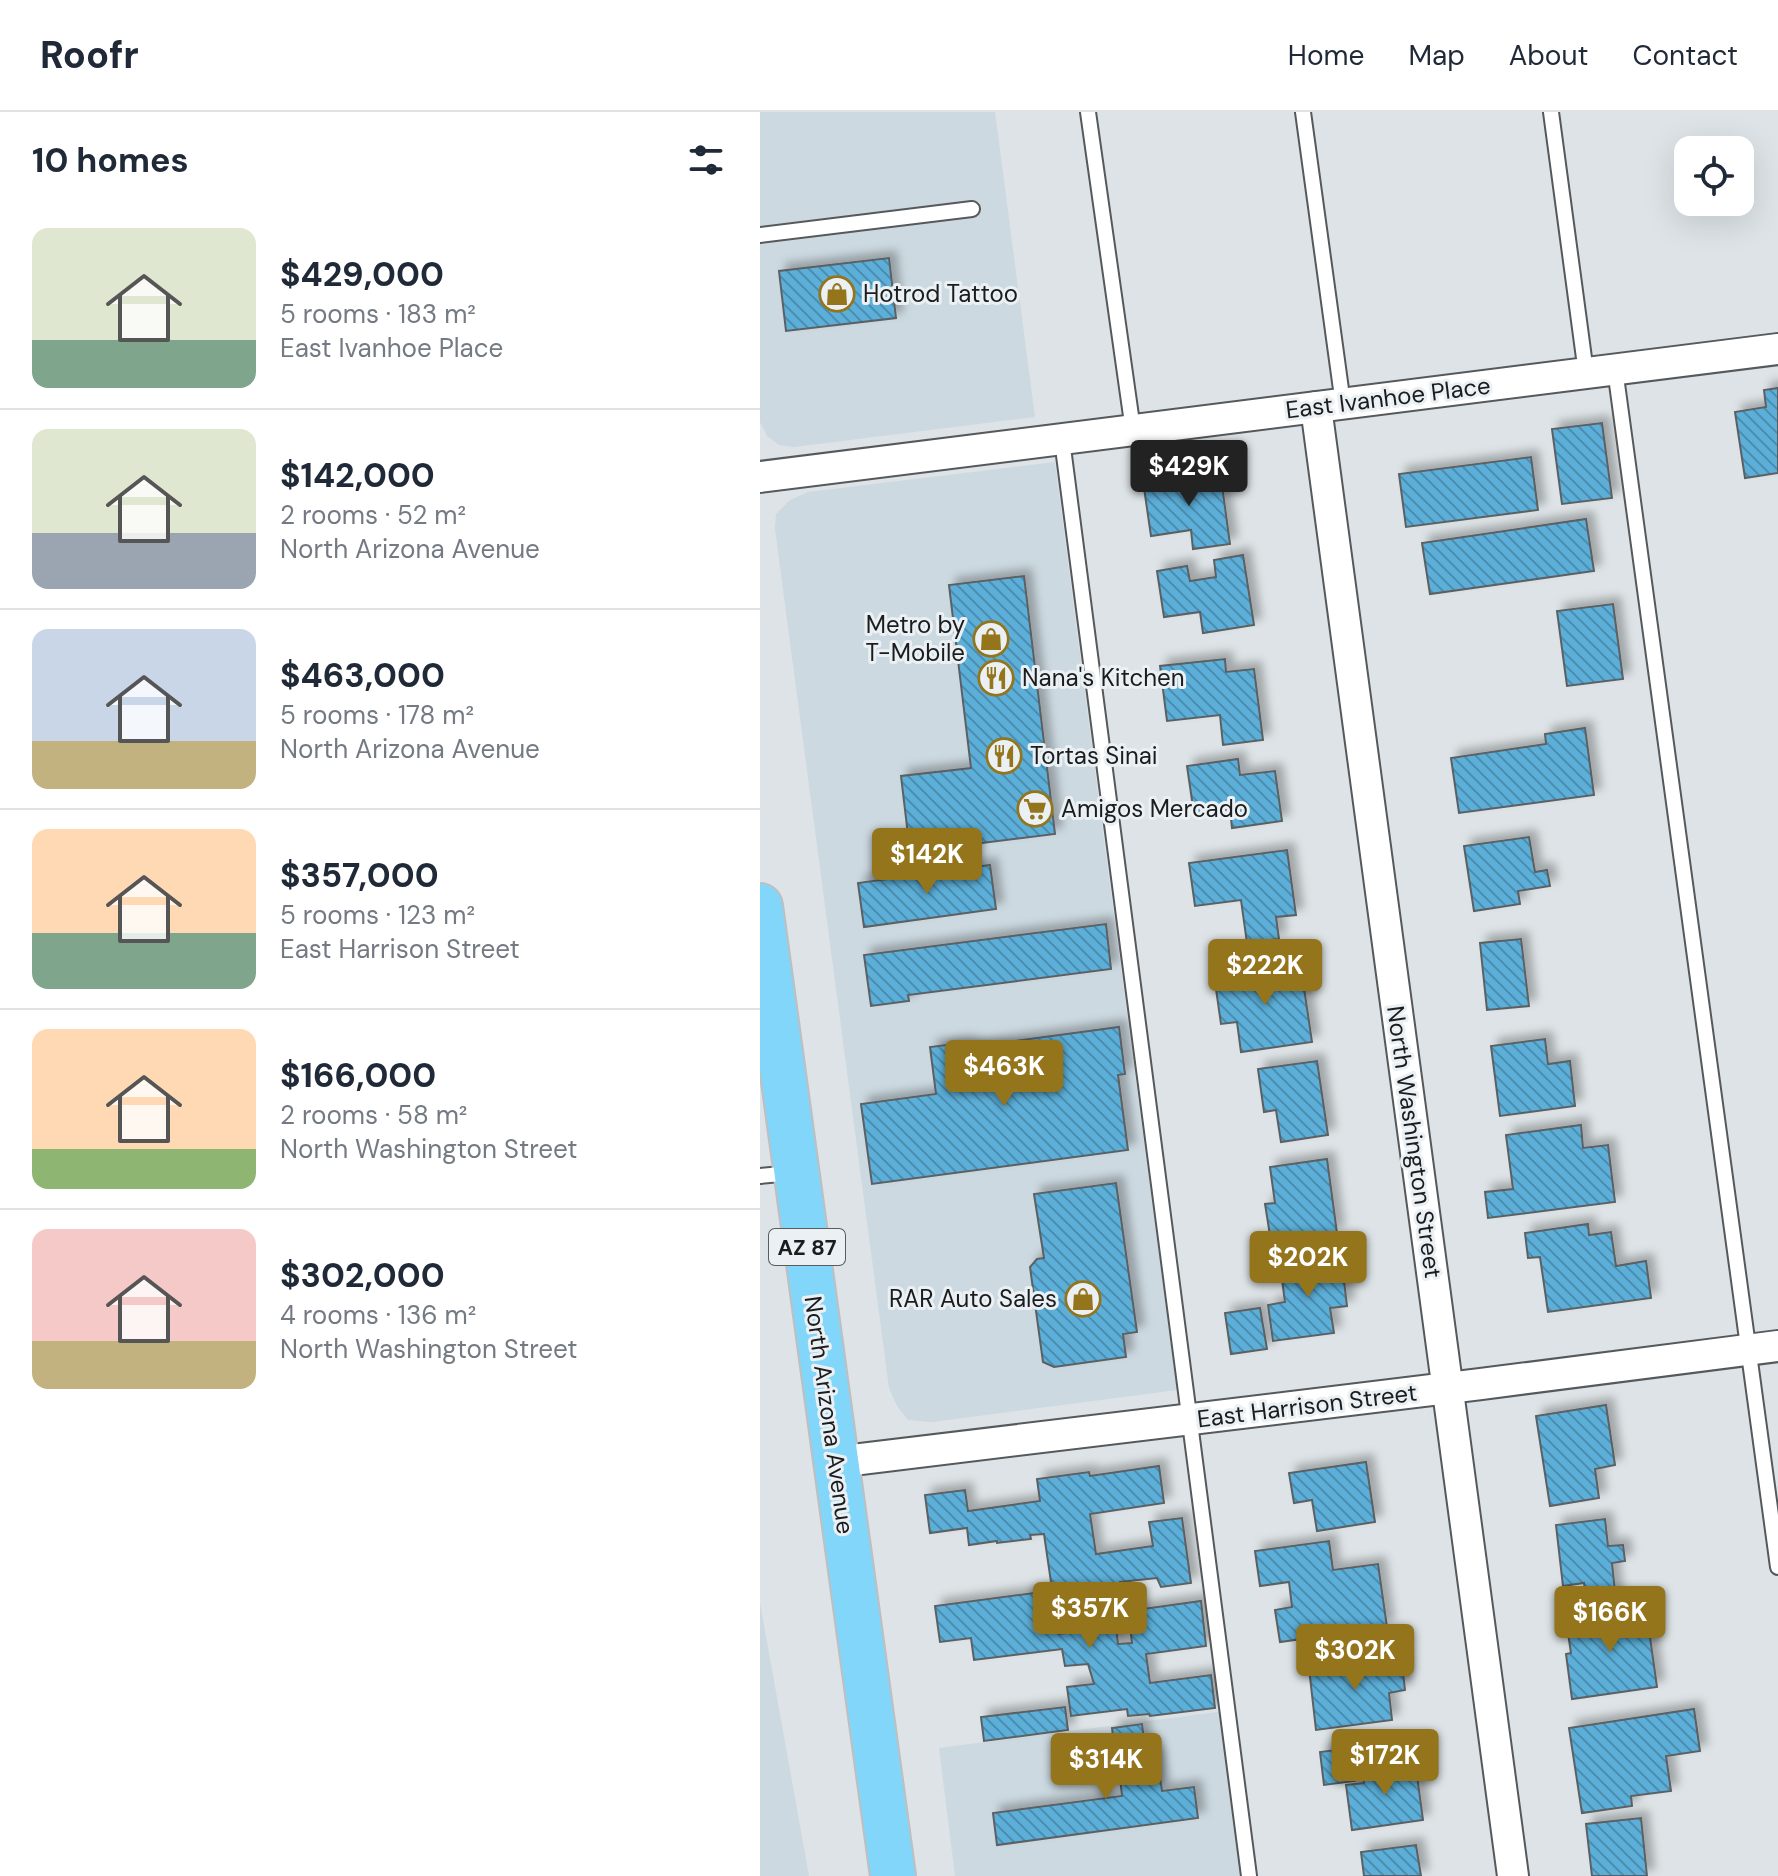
<!DOCTYPE html>
<html lang="en">
<head>
<meta charset="utf-8">
<style>
  :root { --surface:#fff; --page:#f2f2f3; --text:#1f2937; --muted:#747a83; --line:#e0e1e3; --accent:#94751c }
  body { margin:0; font-family:"DM Sans",sans-serif; background:var(--page); color:var(--text); height:100vh; display:flex; flex-direction:column; font-size:30px; white-space:nowrap }
  * { box-sizing:border-box; margin:0 }
  p { font-size:26px; color:var(--muted) }
  .icon { flex:none; width:44px; height:44px; fill:none; stroke:currentColor; stroke-width:2; stroke-linecap:round; stroke-linejoin:round }
  .map { position:relative; flex:1; overflow:hidden }
  .details { display:flex; flex-direction:column; background:var(--surface); width:760px }
  .details>* { flex:none }
  .tools { position:absolute; left:914px; top:24px; display:grid; gap:16px }
  .tools a { display:grid; place-items:center; width:80px; height:80px; border-radius:16px; background:var(--surface); box-shadow:0 8px 32px #0002; font-size:40px }
  .price { position:absolute; translate:-50% -68px; padding:0 18px; border-radius:8px; background:var(--accent); color:#fff; font-size:26px; line-height:52px; filter:drop-shadow(0 2px 4px #0008) }
  .price::after { content:''; position:absolute; left:50%; top:48px; width:24px; height:18px; margin-left:-12px; background:inherit; clip-path:polygon(0 0,100% 0,50% 100%) }
  .price.on { background:#222; color:#fff }
  ul { padding:0; list-style:none }
  li { display:flex; align-items:center; gap:24px; height:200px; padding:0 32px }
  li+li { border-top:2px solid var(--line) }
  li span { display:grid; place-items:center; flex:none; width:224px; height:160px; border-radius:16px; color:#555 }
  li>.icon { margin-inline-start:auto }
  span .icon { width:96px; height:96px; fill:#fffc; stroke-width:1 }
  li b { font-size:34px }
  h2 { display:flex; justify-content:space-between; align-items:center; height:96px; padding:0 32px; font-size:34px }
  header { display:flex; align-items:center; gap:48px; box-sizing:border-box; height:112px; padding:0 40px; background:var(--surface); border-bottom:2px solid var(--line) }
  header strong { font-size:38px }
  nav { display:flex; gap:44px; margin-inline-start:auto; font-size:28px }
  main { display:flex; flex:1; min-height:0 }
  .map>svg:first-child { display:block }
</style>
</head>
<body>
<header>
<strong>Roofr</strong>
<nav><a>Home</a><a>Map</a><a>About</a><a>Contact</a></nav>
</header>
<main>
<section class="details">
<h2>10 homes<svg class="icon" aria-label="filters" viewBox="0 0 24 24"><path d="M4 7h16M4 17h16"/><circle cx="9" cy="7" r="2"/><circle cx="15" cy="17" r="2"/></svg></h2>
<ul>
<li><span style="background:linear-gradient(#dfe7d0 70%,#7fa58c 0)"><svg class="icon" aria-label="home" viewBox="0 0 24 24"><path d="M3 11l9-7 9 7M6 9v11h12V9"/></svg></span><div><b>$429,000</b><p>5 rooms · 183 m²</p><p>East Ivanhoe Place</p></div></li>
<li><span style="background:linear-gradient(#dfe7d0 65%,#9aa5b1 0)"><svg class="icon" aria-label="home" viewBox="0 0 24 24"><path d="M3 11l9-7 9 7M6 9v11h12V9"/></svg></span><div><b>$142,000</b><p>2 rooms · 52 m²</p><p>North Arizona Avenue</p></div></li>
<li><span style="background:linear-gradient(#c9d6e8 70%,#c2b280 0)"><svg class="icon" aria-label="home" viewBox="0 0 24 24"><path d="M3 11l9-7 9 7M6 9v11h12V9"/></svg></span><div><b>$463,000</b><p>5 rooms · 178 m²</p><p>North Arizona Avenue</p></div></li>
<li><span style="background:linear-gradient(#ffd9b3 65%,#7fa58c 0)"><svg class="icon" aria-label="home" viewBox="0 0 24 24"><path d="M3 11l9-7 9 7M6 9v11h12V9"/></svg></span><div><b>$357,000</b><p>5 rooms · 123 m²</p><p>East Harrison Street</p></div></li>
<li><span style="background:linear-gradient(#ffd9b3 75%,#8fb573 0)"><svg class="icon" aria-label="home" viewBox="0 0 24 24"><path d="M3 11l9-7 9 7M6 9v11h12V9"/></svg></span><div><b>$166,000</b><p>2 rooms · 58 m²</p><p>North Washington Street</p></div></li>
<li><span style="background:linear-gradient(#f6c9c9 70%,#c2b280 0)"><svg class="icon" aria-label="home" viewBox="0 0 24 24"><path d="M3 11l9-7 9 7M6 9v11h12V9"/></svg></span><div><b>$302,000</b><p>4 rooms · 136 m²</p><p>North Washington Street</p></div></li>
</ul>
</section>
<div class="map">
<svg width="1018" height="1764" viewBox="0 0 1018 1764">
  <defs>
    <pattern id="building-back-hatch" width="6" height="6" patternUnits="userSpaceOnUse" patternTransform="scale(2)"><rect width="6" height="6" fill="#5cafd9"/><path d="M-1 5l2 2M0 0l6 6M5-1l2 2" fill="none" stroke="#4b8eaf"/></pattern>
    <filter id="shadow"><feDropShadow dx="7" dy="-7" stdDeviation="4" flood-color="#0004"/></filter>
  </defs>
  <rect width="100%" height="100%" fill="#dde3e6"/>
  <!-- built -->
  <g fill="#ccd9e0">
    <path d="M0 0H235L275 305 34 335 19 333 7 324 0 310Z"/>
    <path d="M295 350 345 736 417 1278 172 1310 148 1308 137 1294 129 1276 15 417 16 402 30 388 48 380Z"/>
    <path d="M0 1491 49 1764H0Z"/>
    <path d="M465 1599 485 1764H195L179 1636Z"/>
  </g>
  <!-- building -->
  <g fill="url(#building-back-hatch)" stroke="#5b6063" stroke-width="2" filter="url(#shadow)">
    <path d="M129 146 136 206 26 219 19 159Z"/>
    <path d="M1018 276V361L985 366 975 300 1006 295 1004 278Z"/>
    <path d="M842 311 852 386 802 392 792 317Z"/>
    <path d="M771 345 778 398 646 415 639 362Z"/>
    <path d="M460 359 470 432 433 437 431 418 391 424 383 369Z"/>
    <path d="M826 407 834 459 670 482 662 431Z"/>
    <path d="M483 443 494 513 443 521 440 500 404 505 397 459 427 454 430 469 456 465 454 448Z"/>
    <path d="M264 464 295 722 150 740 141 664 211 656 189 473Z"/>
    <path d="M853 492 863 567 807 574 797 499Z"/>
    <path d="M465 547 466 560 494 557 503 628 463 633 460 603 407 609 400 554Z"/>
    <path d="M825 616 834 683 699 701 691 646 786 632 785 622Z"/>
    <path d="M478 647 480 663 515 659 522 709 472 716 470 697 434 702 427 654Z"/>
    <path d="M769 725 775 760 787 758 790 774 758 779 760 792 714 799 704 734Z"/>
    <path d="M527 738 536 803 516 805 519 827 487 831 481 788 435 794 429 751Z"/>
    <path d="M230 753 236 797 104 815 98 771Z"/>
    <path d="M346 812 351 857 148 883 149 889 111 894 104 843Z"/>
    <path d="M761 827 769 894 727 898 720 831Z"/>
    <path d="M537 852 540 877 544 876 552 930 481 940 477 910 461 912 454 863Z"/>
    <path d="M359 915 365 962 358 963 368 1038 112 1072 101 992 176 982 170 935 202 931 218 934Z"/>
    <path d="M785 927 788 952 810 949 815 994 740 1004 731 934Z"/>
    <path d="M557 949 568 1023 521 1030 516 998 504 1000 498 957Z"/>
    <path d="M821 1013 823 1036 848 1033 855 1090 728 1106 725 1080 753 1077 746 1023Z"/>
    <path d="M567 1047 577 1121 511 1130 505 1092 515 1091 510 1055Z"/>
    <path d="M356 1071 377 1220 363 1222 366 1245 294 1255 283 1250 270 1155 277 1147 284 1146 274 1082Z"/>
    <path d="M828 1112 829 1123 851 1120 856 1154 886 1149 891 1186 788 1200 780 1145 768 1146 765 1121Z"/>
    <path d="M581 1144 587 1194 570 1196 574 1221 513 1229 508 1193 525 1190 520 1153Z"/>
    <path d="M500 1196 507 1237 471 1242 465 1201Z"/>
    <path d="M846 1293 855 1353 835 1357 839 1386 790 1394 776 1304Z"/>
    <path d="M606 1350 615 1410 557 1419 552 1388 534 1391 529 1361Z"/>
    <path d="M399 1354 404 1391 330 1402 336 1442 393 1434 389 1410 422 1406 431 1471 401 1475 397 1466 360 1470 362 1483 342 1486 344 1490H336L338 1496 316 1499V1495L305 1497 302 1483 293 1484 284 1422 270 1423 271 1427 237 1431V1429L209 1433 207 1416 170 1421 165 1383 205 1378 208 1399 280 1389 277 1367 329 1360 330 1364Z"/>
    <path d="M845 1407 848 1434 863 1433 865 1449 852 1451 856 1489 827 1492 824 1471 803 1474 796 1413Z"/>
    <path d="M569 1429 573 1458 618 1452 627 1515 520 1530 515 1498 532 1495 529 1470 500 1474 495 1439Z"/>
    <path d="M289 1479 291 1490H295L299 1522 315 1520 314 1513 347 1509 348 1517 356 1516 358 1532 372 1531 368 1499 441 1489 446 1534 386 1542 390 1571 451 1563 455 1596 390 1604 389 1602 368 1604 367 1597 311 1604 307 1575 334 1572 328 1552 305 1554 302 1537 214 1548 211 1526 180 1530 175 1494Z"/>
    <path d="M886 1497 897 1575 812 1587 806 1542 811 1541 806 1508Z"/>
    <path d="M641 1543 645 1578 629 1581 632 1608 556 1618 549 1556Z"/>
    <path d="M305 1595 308 1618 224 1629 221 1605Z"/>
    <path d="M934 1597 940 1639 906 1644 911 1679 871 1684 872 1694 822 1701 809 1616Z"/>
    <path d="M382 1612 386 1644 397 1643 402 1679 434 1675 438 1706 237 1733 233 1701 362 1684 360 1666 353 1662 352 1654 356 1647 352 1616Z"/>
    <path d="M591 1636 595 1669 564 1673 560 1640Z"/>
    <path d="M655 1649 663 1708 592 1718 586 1673 604 1671 602 1656Z"/>
    <path d="M881 1706 887 1764H832L826 1712Z"/>
    <path d="M656 1733 661 1764H604L601 1740Z"/>
  </g>
  <g fill="none" stroke-linecap="round" stroke-linejoin="round">
    <defs>
      <g id="lane">
        <path d="M328 0 373 318"/>
        <path d="M543 0 583 292"/>
        <path d="M791 0 826 261"/>
        <path d="M0 123 212 97"/>
        <path d="M855 257 1018 1455"/>
        <path d="M302 328 489 1764"/>
        <path d="M0 1064 32 1061"/>
      </g>
      <g id="street">
        <path d="M556 295 753 1764"/>
        <path d="M0 365 1018 237"/>
        <path d="M76 1350 721 1272 1018 1234"/>
      </g>
      <path id="primary" d="M0 794 133 1764"/>
    </defs>
    <!-- lane casing -->
    <use href="#lane" stroke="#55595c" stroke-width="18"/>
    <!-- street casing -->
    <use href="#street" stroke="#55595c" stroke-width="34"/>
    <!-- primary casing -->
    <use href="#primary" stroke="#bfbfc0" stroke-width="48"/>
    <!-- lane -->
    <use href="#lane" stroke="#fff" stroke-width="14"/>
    <!-- street -->
    <use href="#street" stroke="#fff" stroke-width="30"/>
    <!-- primary -->
    <use href="#primary" stroke="#82d6fa" stroke-width="44"/>
  </g>
  <!-- icons -->
  <defs>
    <symbol id="shop-ring" viewBox="-11 -11 22 22"><circle r="9.5" fill="#eaf0f3" stroke="#94751c" stroke-width="1.5"/><path d="M-5-2.5h2.3a2.7 3.5 0 0 1 5.4 0H5L5.5 6h-11ZM-1.5-2.5h3a1.5 2.3 0 0 0-3 0Z" fill="#94751c"/></symbol>
    <symbol id="restaurant-ring" viewBox="-11 -11 22 22"><circle r="9.5" fill="#eaf0f3" stroke="#94751c" stroke-width="1.5"/><path d="M-5-6h1v4h1v-4h1v4h1v-4h1v5L-1.5 .5V6h-2V.5L-5-1ZM5-6V6H3V1.5H1.5Q1.5-4 5-6Z" fill="#94751c"/></symbol>
    <symbol id="supermarket-ring" viewBox="-11 -11 22 22"><circle r="9.5" fill="#eaf0f3" stroke="#94751c" stroke-width="1.5"/><path d="M-6-5.5h2.5l.6 2H6L4.5 2H-2.5L-4.4-4H-6ZM-1.5 3.2a1.3 1.3 0 1 0 .1 0ZM3 3.2a1.3 1.3 0 1 0 .1 0Z" fill="#94751c"/></symbol>
  </defs>
  <g fill-rule="evenodd">
    <use href="#shop-ring" x="57" y="162" width="40" height="40"/>
    <use href="#shop-ring" x="211" y="507" width="40" height="40"/>
    <use href="#restaurant-ring" x="216" y="546" width="40" height="40"/>
    <use href="#restaurant-ring" x="224" y="624" width="40" height="40"/>
    <use href="#supermarket-ring" x="255" y="677" width="40" height="40"/>
    <use href="#shop-ring" x="303" y="1167" width="40" height="40"/>
  </g>
  <g text-anchor="middle" stroke-width="6" stroke-linejoin="round" paint-order="stroke">
    <!-- shield labels -->
    <rect fill="#eaf0f3" stroke="#585c5d" stroke-width="2" x="9" y="1117" width="76" height="36" rx="6"/>
    <g font-size="22" font-weight="bold" fill="#1a1c1d">
      <text x="47" y="1143">AZ 87</text>
    </g>
    <!-- poi labels -->
    <g font-size="24" fill="#1a1c1d" stroke="#eaf0f3" text-anchor="start">
      <text x="103" y="190">Hotrod Tattoo</text>
      <text x="205" y="521" text-anchor="end">Metro by<tspan x="205" dy="28">T-Mobile</tspan></text>
      <text x="262" y="574">Nana's Kitchen</text>
      <text x="270" y="652">Tortas Sinai</text>
      <text x="301" y="705">Amigos Mercado</text>
      <text x="297" y="1195" text-anchor="end">RAR Auto Sales</text>
    </g>
    <!-- street labels -->
    <g font-size="24" fill="#1a1c1d" stroke="#eaf0f3">
      <text transform="translate(628 286) rotate(-7)" y="8">East Ivanhoe Place</text>
      <text transform="translate(654 1030) rotate(82)" y="8">North Washington Street</text>
      <text transform="translate(547 1294) rotate(-7)" y="8">East Harrison Street</text>
      <text transform="translate(69 1303) rotate(82)" y="8">North Arizona Avenue</text>
    </g>
  </g>
</svg>
<div class="tools">
<a><svg class="icon" aria-label="locate" viewBox="0 0 24 24"><circle cx="12" cy="12" r="6"/><path d="M12 2v4M12 18v4M2 12h4M18 12h4"/></svg></a>
</div>
<b class="price on" style="left:429px;top:396px">$429K</b>
<b class="price" style="left:167px;top:784px">$142K</b>
<b class="price" style="left:505px;top:895px">$222K</b>
<b class="price" style="left:244px;top:996px">$463K</b>
<b class="price" style="left:548px;top:1187px">$202K</b>
<b class="price" style="left:330px;top:1538px">$357K</b>
<b class="price" style="left:850px;top:1542px">$166K</b>
<b class="price" style="left:595px;top:1580px">$302K</b>
<b class="price" style="left:625px;top:1685px">$172K</b>
<b class="price" style="left:346px;top:1689px">$314K</b>
</div>
</main>
</body>
</html>
